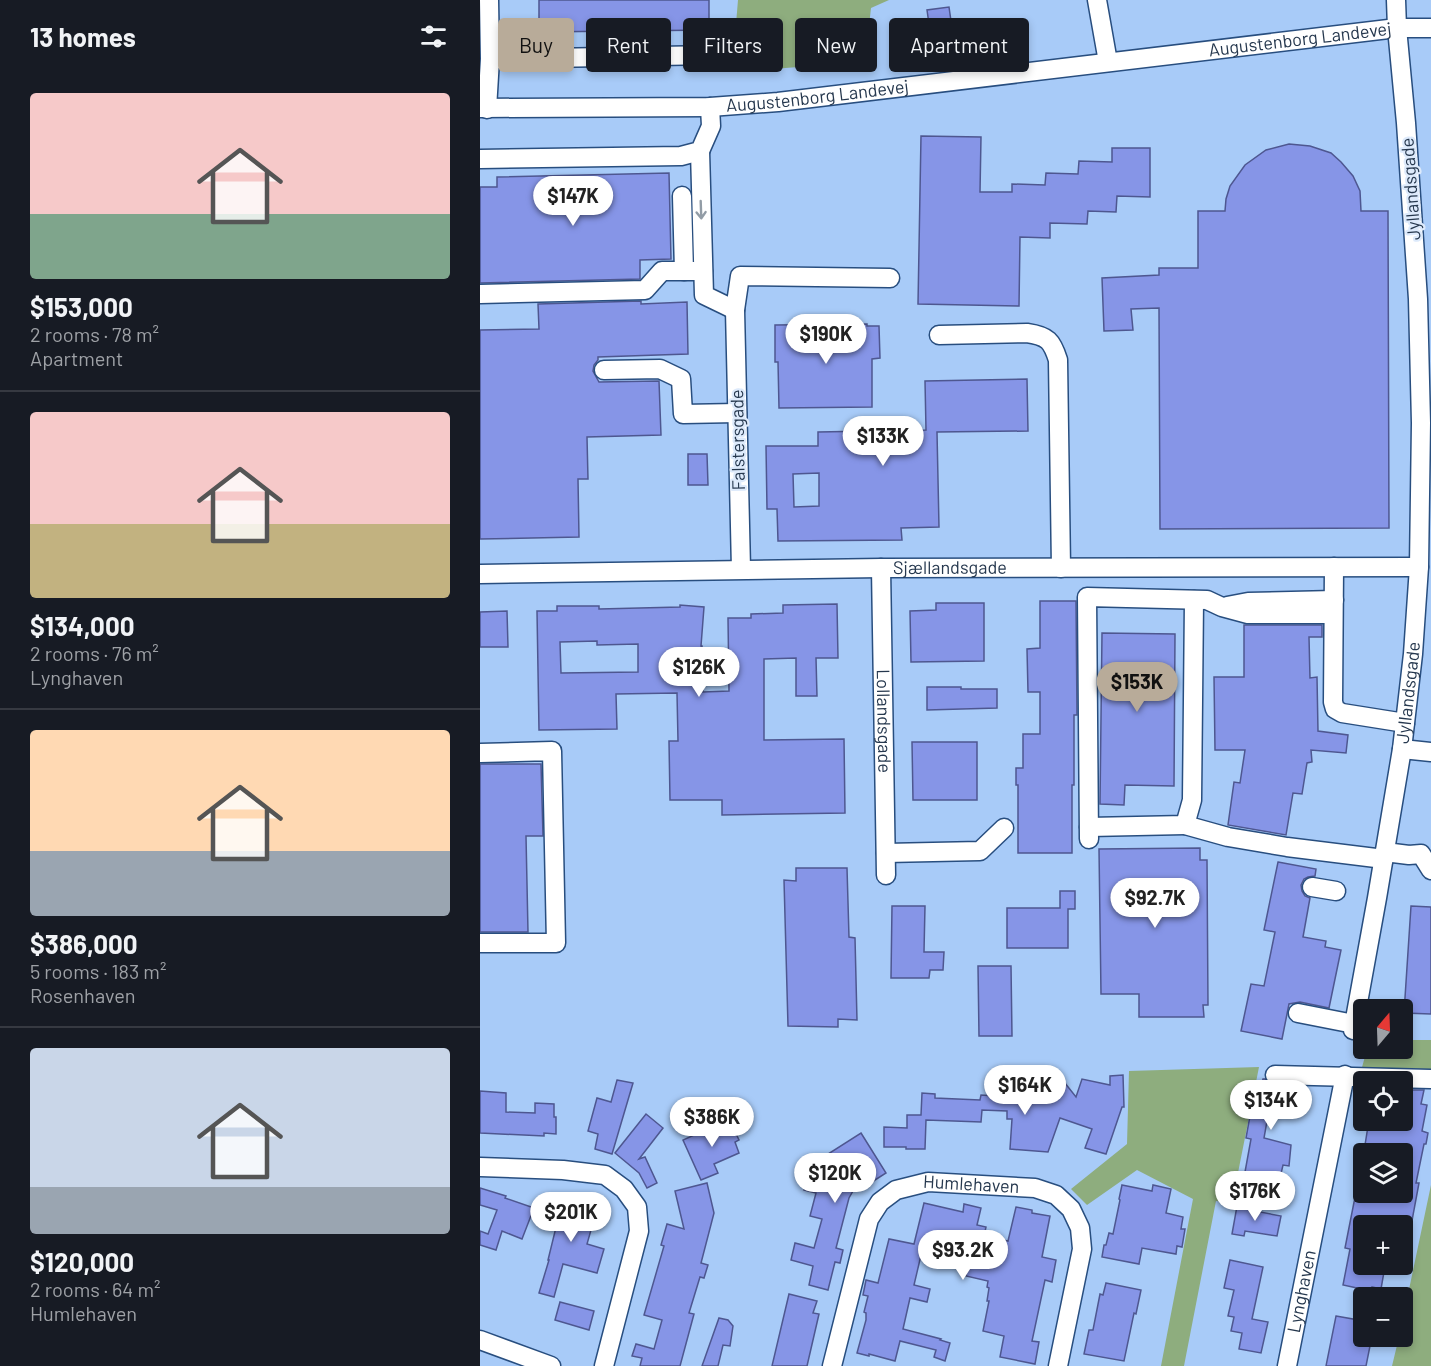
<!DOCTYPE html>
<html lang="en">
<head>
<meta charset="utf-8">
<style>
  :root { --surface:#171b24; --page:#20242c; --text:#f1f3f6; --muted:#9ea1a6; --line:#363941; --accent:#b8ab99 }
  body { margin:0; font-family:Barlow,sans-serif; background:var(--page); color:var(--text); height:100vh; display:flex; flex-direction:column; font-size:22px; white-space:nowrap }
  * { box-sizing:border-box; margin:0 }
  p { font-size:20px; color:var(--muted) }
  .icon { flex:none; width:33px; height:33px; fill:none; stroke:currentColor; stroke-width:2; stroke-linecap:round; stroke-linejoin:round }
  .map { position:relative; flex:1; overflow:hidden }
  .drawer { display:flex; flex-direction:column; background:var(--surface); width:480px }
  .drawer>* { flex:none }
  .banner { position:absolute; left:18px; top:18px; width:570px; height:54px; display:flex; gap:12px }
  .needle { width:39px; rotate:19deg }
  .buttons { position:absolute; left:873px; top:999px; display:grid; gap:12px }
  .buttons a { display:grid; place-items:center; width:60px; height:60px; border-radius:6px; background:var(--surface); box-shadow:0 3px 9px #0003; font-size:30px }
  .price { position:absolute; translate:-50% -51px; padding:0 14px; border-radius:21px; background:#fff; color:#222; font-size:20px; line-height:39px; filter:drop-shadow(0 2px 3px #0008) }
  .price::after { content:''; position:absolute; left:50%; top:36px; width:18px; height:14px; margin-left:-9px; background:inherit; clip-path:polygon(0 0,100% 0,50% 100%) }
  .price.on { background:var(--accent); color:#111 }
  ul { padding:0; list-style:none }
  li { display:grid; align-content:center; gap:12px; height:318px; padding:0 30px }
  li+li { border-top:2px solid var(--line) }
  li span { display:grid; place-items:center; height:186px; border-radius:6px; color:#555 }
  li>.icon { margin-inline-start:auto }
  span .icon { width:108px; height:108px; fill:#fffc; stroke-width:1 }
  li b { font-size:26px }
  h2 { display:flex; justify-content:space-between; align-items:center; height:72px; padding:0 30px; font-size:26px }
  .pill { padding:0 21px; border-radius:6px; background:var(--surface); box-shadow:0 3px 9px #0003; font-size:21px; line-height:54px }
  .pill.on { background:var(--accent); color:#111 }
  main { display:flex; flex:1; min-height:0 }
  .map>svg:first-child { display:block }
</style>
</head>
<body>
<main>
<section class="drawer">
<h2>13 homes<svg class="icon" aria-label="filters" viewBox="0 0 24 24"><path d="M4 7h16M4 17h16"/><circle cx="9" cy="7" r="2"/><circle cx="15" cy="17" r="2"/></svg></h2>
<ul>
<li><span style="background:linear-gradient(#f6c9c9 65%,#7fa58c 0)"><svg class="icon" aria-label="home" viewBox="0 0 24 24"><path d="M3 11l9-7 9 7M6 9v11h12V9"/></svg></span><div><b>$153,000</b><p>2 rooms · 78 m²</p><p>Apartment</p></div></li>
<li><span style="background:linear-gradient(#f6c9c9 60%,#c2b280 0)"><svg class="icon" aria-label="home" viewBox="0 0 24 24"><path d="M3 11l9-7 9 7M6 9v11h12V9"/></svg></span><div><b>$134,000</b><p>2 rooms · 76 m²</p><p>Lynghaven</p></div></li>
<li><span style="background:linear-gradient(#ffd9b3 65%,#9aa5b1 0)"><svg class="icon" aria-label="home" viewBox="0 0 24 24"><path d="M3 11l9-7 9 7M6 9v11h12V9"/></svg></span><div><b>$386,000</b><p>5 rooms · 183 m²</p><p>Rosenhaven</p></div></li>
<li><span style="background:linear-gradient(#c9d6e8 75%,#9aa5b1 0)"><svg class="icon" aria-label="home" viewBox="0 0 24 24"><path d="M3 11l9-7 9 7M6 9v11h12V9"/></svg></span><div><b>$120,000</b><p>2 rooms · 64 m²</p><p>Humlehaven</p></div></li>
</ul>
</section>
<div class="map">
<svg width="951" height="1366" viewBox="0 0 951 1366">
  <rect width="100%" height="100%" fill="#a8cbf8"/>
  <!-- green -->
  <g fill="#8ead7e">
    <path d="M258 0H409L391 8 385 62 252 72Z"/>
    <path d="M923 1040H951V1069L881 1071 887 1049 922 1048Z"/>
    <path d="M779 1067 752 1203 736 1201 704 1366H681L713 1199 657 1170 607 1205 591 1189 647 1144 649 1071Z"/>
    <path d="M951 1185V1366H912L919 1337 922 1336 923 1318Z"/>
  </g>
  <!-- building -->
  <g fill="#8695e7" stroke="#4e5790" stroke-width="1.5" fill-rule="evenodd">
    <path d="M59 0H229V30L59 32Z"/>
    <path d="M469 7 471 21H469L470 28 450 31 447 10Z"/>
    <path d="M441 136 501 137 500 192H532V184L565 185 566 173 598 174 599 161 632 162V148H670V197L637 196 636 212 608 211 607 224 570 223V238L540 237 539 306 438 304Z"/>
    <path d="M809 144 830 146 851 153 861 162 873 176 880 191 881 211H908L909 528 680 529 679 308 651 309 653 330 624 331 622 278 679 275V268H718V211H745L746 199 750 186 765 165 786 150Z"/>
    <path d="M189 173 191 259 160 260V279L0 283V187H17V177Z"/>
    <path d="M161 301V304L207 302 208 354 118 357V360L114 365 113 371 119 382 179 381 181 435 107 437 108 479H98L99 537 0 539V330L59 329 58 304Z"/>
    <path d="M387 324V326H399L400 358 392 359V407L299 408 298 362H295V325Z"/>
    <path d="M547 379 548 431 457 432 459 527 421 528 422 540 298 541 297 509H287L286 446H338V432L446 430 445 381ZM339 473V506L314 507 313 474Z"/>
    <path d="M208 454H227L228 485H208Z"/>
    <path d="M560 601H596L597 715H594V785H592V853H538V785H536V768H543V734H560V692H548L547 649 560 648Z"/>
    <path d="M456 603H504V661L431 662 430 611 456 610Z"/>
    <path d="M357 604 358 658H336L337 696H316V658L284 659V740L364 739 365 813 242 815V800H190L189 741H198L197 693 136 694 137 729 59 730 57 611H77V606H119V609L200 607V605L224 607 221 646H222L223 692 249 691 248 618H271V614L303 613V605ZM117 641V645L158 644V672L81 673 80 642Z"/>
    <path d="M27 611 28 647H0V612Z"/>
    <path d="M764 625H842V637H829L830 678 837 677 838 731 868 735 866 753 831 750 832 762 827 763 822 794 813 793 806 835 748 825 754 782 760 783 765 750H735L734 677H764Z"/>
    <path d="M622 633 695 634 694 786 645 785 644 805 620 804Z"/>
    <path d="M447 687H481V689H517V708L447 710Z"/>
    <path d="M432 742H497V800H433Z"/>
    <path d="M0 764H61L63 836H46L48 932H0Z"/>
    <path d="M720 848V860H727L728 1005H723L724 1017H659V994H621L619 849Z"/>
    <path d="M798 862 836 869 835 876 828 877 824 879 821 885 822 891 825 896 830 898 823 937 846 941 845 947 861 950 849 1008 820 1002 809 1004 802 1039 761 1031 771 984 784 986 795 932 784 930Z"/>
    <path d="M316 868H367L369 937 375 938 377 1020 358 1019V1027L308 1026 304 880 316 881Z"/>
    <path d="M580 891H595V909H588V948H527V908H580Z"/>
    <path d="M412 906H445L444 952H464L463 970H450L449 978H411Z"/>
    <path d="M931 906 951 907V1014L924 1013Z"/>
    <path d="M498 966H531L532 1036H499Z"/>
    <path d="M643 1075 644 1107H642L626 1154 605 1148 612 1129 580 1118 568 1152 530 1149 532 1119H527V1111L502 1110 501 1122 446 1120 445 1149H426V1147H404V1127L427 1128V1115H441L442 1093 455 1094V1098L500 1100 501 1095 574 1100 581 1078 596 1097 602 1079 630 1085V1076Z"/>
    <path d="M783 1079H785L789 1084 794 1086 815 1087 827 1089 823 1110 790 1104 784 1138 811 1145 809 1166 803 1165 800 1178 765 1172 771 1139 766 1138 770 1116 775 1117Z"/>
    <path d="M137 1080 153 1083 132 1154 115 1149 118 1134 108 1131 117 1098 131 1102Z"/>
    <path d="M922 1090H944L941 1104 947 1105 942 1131 948 1133 946 1144H944L936 1183H939L931 1226H884V1264L905 1266 901 1289 892 1287 891 1291 863 1285 870 1249 865 1248 876 1192H922V1177L927 1156 922 1155V1154L901 1151 900 1154H887L888 1146 885 1145 889 1120H922Z"/>
    <path d="M0 1091 26 1093V1112L55 1113V1103L74 1104V1117H76V1134L64 1133V1136L0 1133Z"/>
    <path d="M166 1114 183 1128 159 1159 165 1157 177 1183 167 1188 159 1173 135 1153Z"/>
    <path d="M249 1119 259 1140 255 1142 259 1153 234 1164 238 1173 221 1180 203 1140Z"/>
    <path d="M381 1133 406 1173 392 1182 385 1170 369 1198 356 1248 363 1250 360 1263 355 1262 348 1290 329 1285 333 1266 311 1260 315 1243 334 1248 342 1219 330 1216 336 1193 324 1190 328 1174 335 1175 348 1154Z"/>
    <path d="M227 1183 234 1213 221 1263 228 1265 224 1278 220 1277 209 1313 214 1314 200 1366H160L162 1358 152 1356 156 1344 174 1349 182 1320 164 1315 184 1246 181 1245 187 1224 204 1229 195 1191Z"/>
    <path d="M642 1185 672 1191 673 1185 691 1189 686 1213 703 1217 701 1229H705L702 1247 697 1246 696 1254 662 1248 659 1264 622 1257 624 1245H626L629 1233 633 1234 640 1200 639 1199Z"/>
    <path d="M0 1188 26 1196 25 1198 54 1208 42 1239 22 1231 16 1250 0 1245V1231L8 1234 17 1210 0 1205Z"/>
    <path d="M80 1195 99 1200 98 1203 117 1209 107 1244 124 1249 117 1273 83 1264 74 1297 59 1293 69 1260H68L80 1211 76 1210Z"/>
    <path d="M444 1203 483 1212 484 1204 501 1208 497 1225 506 1227 504 1236 528 1241 536 1207 552 1210V1213L570 1216 562 1257 576 1260 572 1282 565 1280 552 1341 559 1342 555 1364 520 1357 524 1336 503 1331 509 1301H507L509 1288 507 1287 508 1281 486 1276V1273L480 1272 483 1261 442 1251 434 1285 450 1289 447 1302 430 1298 423 1329 461 1339 460 1340 470 1343 465 1361 454 1357 456 1350 420 1341 415 1361 389 1354V1356L377 1353 386 1320V1313L384 1312 388 1296 383 1295 386 1280 398 1283 409 1239 434 1244Z"/>
    <path d="M757 1206 780 1210V1212L801 1216 797 1236 765 1231 764 1236 752 1234Z"/>
    <path d="M750 1260 783 1267 772 1319 788 1322 781 1353 759 1349 762 1333 751 1331 754 1317 748 1316 754 1290 744 1288Z"/>
    <path d="M626 1283 661 1290 656 1314 654 1313 644 1361 604 1354 609 1330H613L620 1294 623 1295Z"/>
    <path d="M309 1294 337 1301 333 1313 339 1314 327 1366H292Z"/>
    <path d="M80 1302 114 1311 109 1330 75 1320Z"/>
    <path d="M856 1316 884 1321V1336H892L886 1366H846Z"/>
    <path d="M239 1318 248 1320 253 1326 250 1346 243 1345 238 1366H222Z"/>
  </g>
  <g fill="none" stroke-linecap="round" stroke-linejoin="round">
    <defs>
      <g id="minor">
        <path d="M617 0 628 62"/>
        <path d="M10 59 233 55"/>
        <path id="s1" d="M0 108 230 107 298 102 917 28H951"/>
        <path d="M7 109 10 59 9 0"/>
        <path d="M220 151 224 295 255 310"/>
        <path d="M0 159 201 156 220 151 231 126 230 107"/>
        <path d="M202 196 204 271"/>
        <path d="M0 294 165 290 182 271H223"/>
        <path d="M459 335 547 333C568 336 572 341 578 360L581 568"/>
        <path d="M124 370 180 369 201 379 203 414 257 413"/>
        <path d="M854 567 853 702 855 709 862 713 925 723"/>
        <path id="s2" d="M401 568 406 875"/>
        <path d="M261 569 255 310 260 276 410 278"/>
        <path id="s3" d="M0 574 401 568 939 567"/>
        <path d="M747 606 768 602 854 600"/>
        <path d="M922 749 951 752"/>
        <path d="M0 753 72 751 76 943H0"/>
        <path d="M705 825 748 837 807 847 904 859"/>
        <path d="M609 827 705 825 712 800 714 600"/>
        <path d="M609 839 607 597 727 600 742 607 768 614H853"/>
        <path d="M905 852 929 855 941 854 951 870"/>
        <path d="M406 853 500 851 524 828"/>
        <path d="M832 887 856 891"/>
        <path d="M818 1013 874 1024"/>
        <path id="s4" d="M873 1030 897 898 922 749 933 654 939 567 941 423 938 299 926 123 917 28 916 0"/>
        <path d="M795 1075 951 1079"/>
        <path d="M0 1167 83 1170 125 1175 144 1189 157 1207 159 1231 124 1366"/>
        <path d="M0 1340 71 1366"/>
        <path id="s5" d="M352 1366 389 1219 400 1202 416 1190 448 1182 555 1188 576 1195 591 1209 600 1228 602 1249 578 1366"/>
        <path id="s6" d="M807 1366 865 1075"/>
      </g>
    </defs>
    <!-- minor casing -->
    <use href="#minor" stroke="#284e7f" stroke-width="21"/>
    <!-- minor -->
    <use href="#minor" stroke="#fff" stroke-width="18"/>
  </g>
  <!-- one-way arrows -->
  <defs><path id="oneway-shaft" d="M-6 0H5M1.5-3L5.5 0L1.5 3" fill="none" stroke-width="1.6" stroke-linecap="round" stroke-linejoin="round" transform="scale(1.5)"/></defs>
  <use stroke="#929ca6" href="#oneway-shaft" transform="translate(221 210) rotate(88)"/>
  <g text-anchor="middle" stroke-width="4.5" stroke-linejoin="round" paint-order="stroke">
    <!-- street labels -->
    <g font-size="18" fill="#26384e" stroke="#ddeafb">
      <text dy="6" stroke="none"><textPath href="#s1" startOffset="824">Augustenborg Landevej</textPath></text>
      <text dy="6" stroke="none"><textPath href="#s1" startOffset="338">Augustenborg Landevej</textPath></text>
      <text transform="translate(931 189) rotate(-94)" y="6">Jyllandsgade</text>
      <text transform="translate(258 440) rotate(-91)" y="6">Falstersgade</text>
      <text dy="6" stroke="none"><textPath href="#s3" startOffset="470">Sjællandsgade</textPath></text>
      <text dy="6" stroke="none"><textPath href="#s4" startOffset="342">Jyllandsgade</textPath></text>
      <text dy="6" stroke="none"><textPath href="#s2" startOffset="153">Lollandsgade</textPath></text>
      <text dy="6" stroke="none"><textPath href="#s5" startOffset="268">Humlehaven</textPath></text>
      <text dy="6" stroke="none"><textPath href="#s6" startOffset="76">Lynghaven</textPath></text>
    </g>
  </g>
</svg>
<div class="buttons">
<a><svg class="needle" viewBox="-14 -14 28 28"><path d="M0-13l5 13h-10z" fill="#e53935"/><path d="M0 13l5-13h-10z" fill="#9ea1a6"/></svg></a>
<a><svg class="icon" aria-label="locate" viewBox="0 0 24 24"><circle cx="12" cy="12" r="6"/><path d="M12 2v4M12 18v4M2 12h4M18 12h4"/></svg></a>
<a><svg class="icon" aria-label="layers" viewBox="0 0 24 24"><path d="M12 4l9 5-9 5-9-5zM3 14l9 5 9-5"/></svg></a>
<a>+</a>
<a>−</a>
</div>
<b class="price" style="left:93px;top:227px">$147K</b>
<b class="price" style="left:346px;top:365px">$190K</b>
<b class="price" style="left:403px;top:467px">$133K</b>
<b class="price" style="left:219px;top:698px">$126K</b>
<b class="price on" style="left:657px;top:713px">$153K</b>
<b class="price" style="left:675px;top:929px">$92.7K</b>
<b class="price" style="left:545px;top:1116px">$164K</b>
<b class="price" style="left:791px;top:1131px">$134K</b>
<b class="price" style="left:232px;top:1148px">$386K</b>
<b class="price" style="left:355px;top:1204px">$120K</b>
<b class="price" style="left:775px;top:1222px">$176K</b>
<b class="price" style="left:91px;top:1243px">$201K</b>
<b class="price" style="left:483px;top:1281px">$93.2K</b>
<div class="banner">
<a class="pill on">Buy</a>
<a class="pill">Rent</a>
<a class="pill">Filters</a>
<a class="pill">New</a>
<a class="pill">Apartment</a>
</div>
</div>
</main>
</body>
</html>
